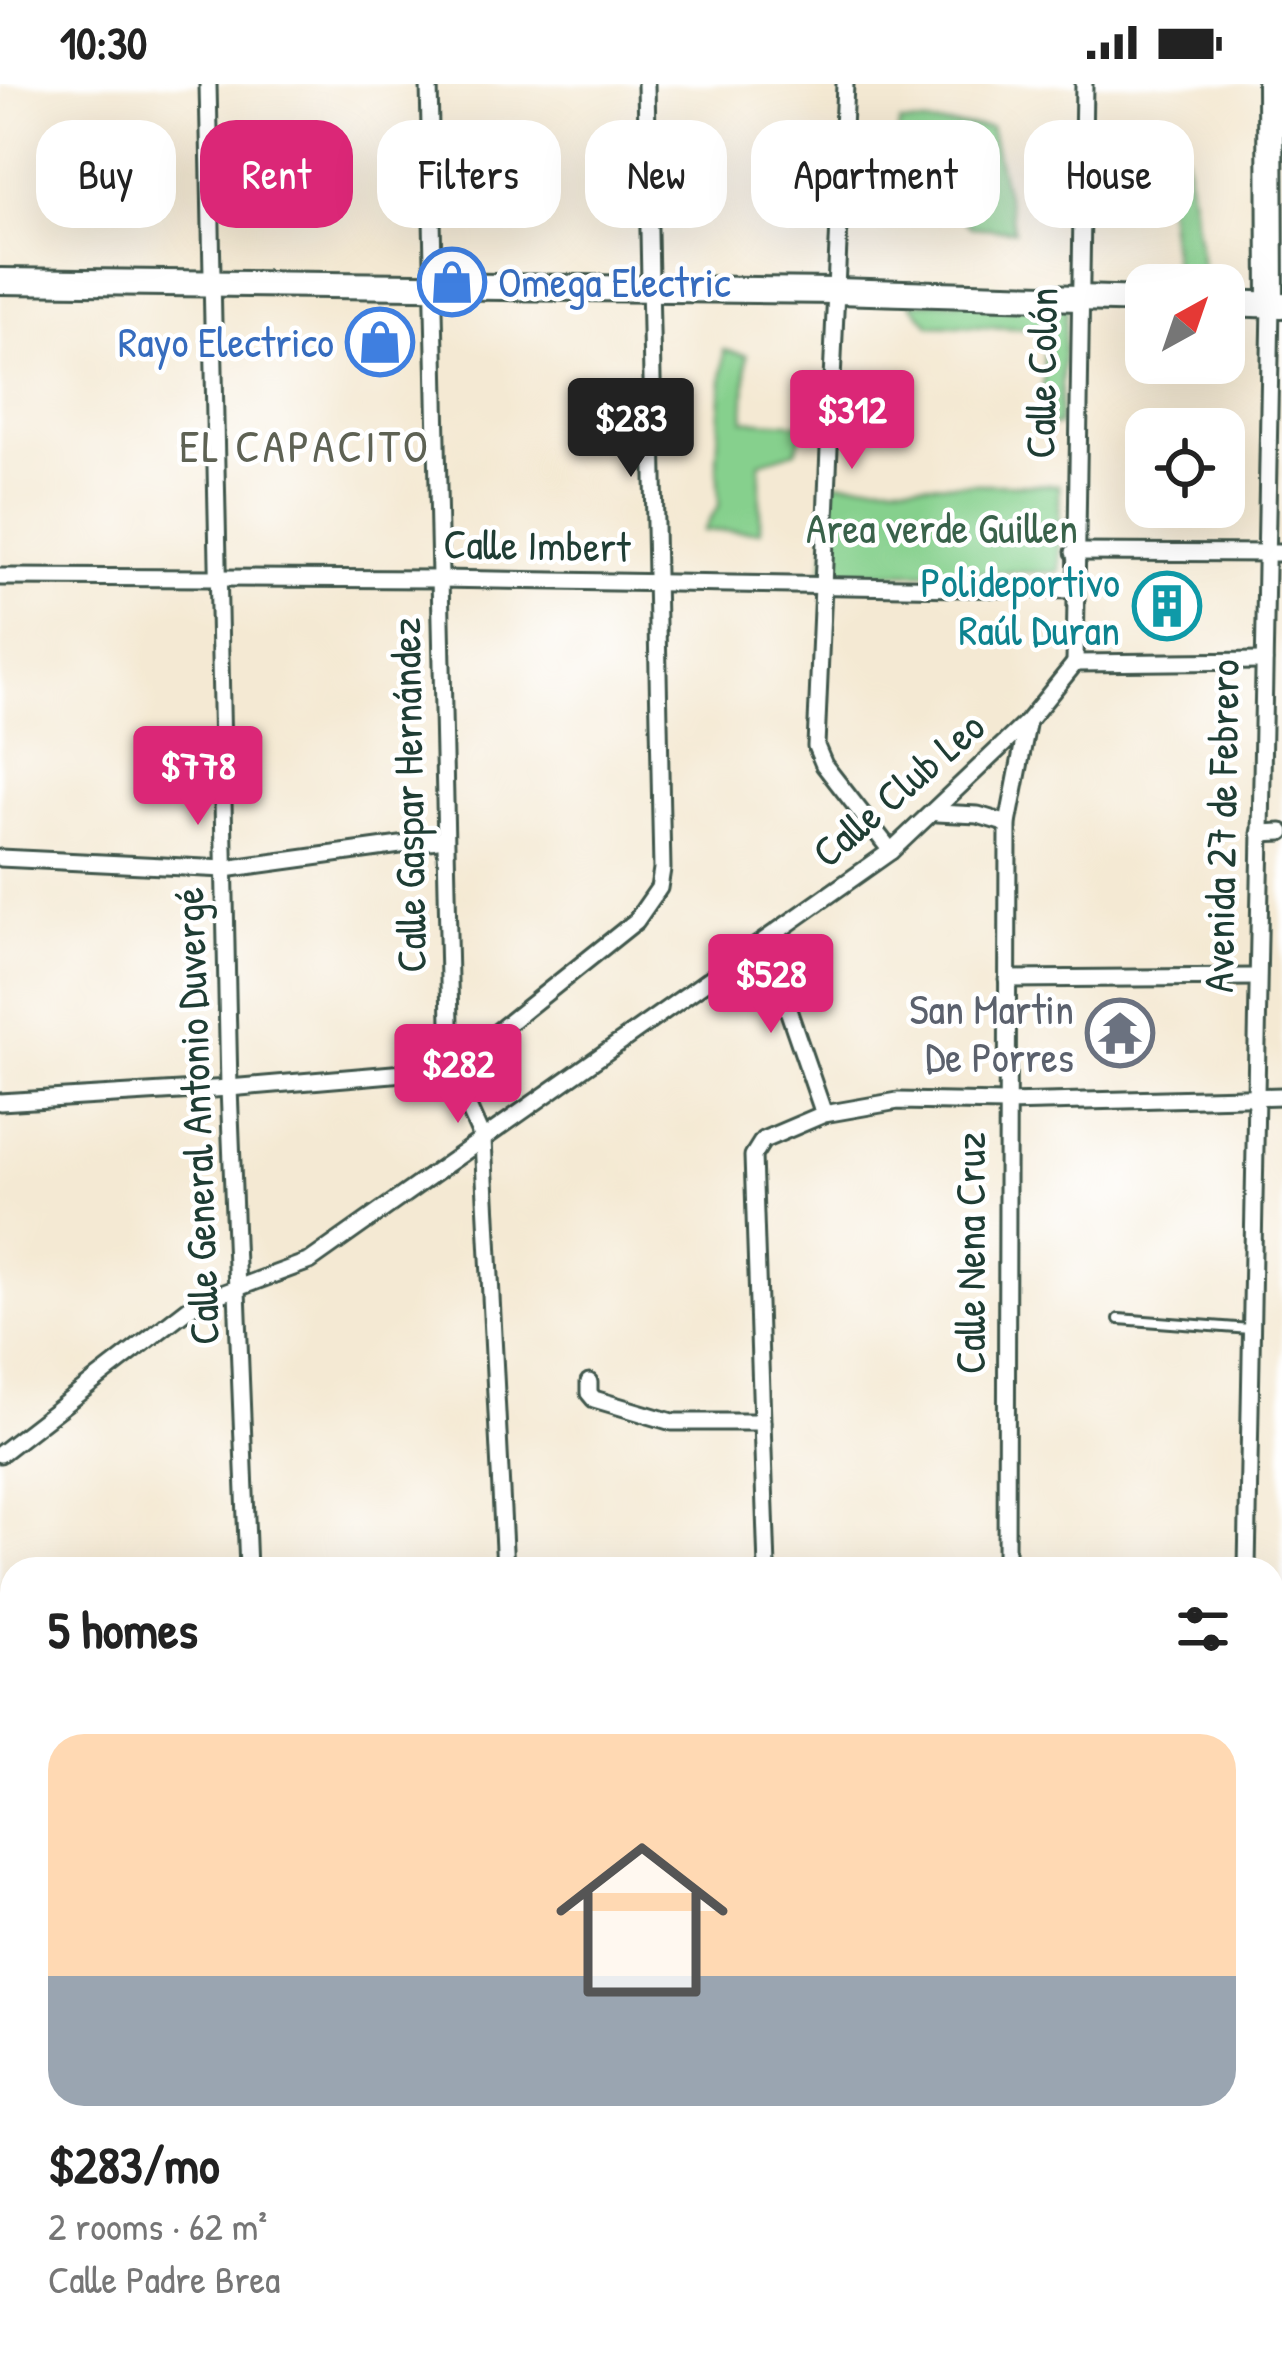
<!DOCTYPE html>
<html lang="en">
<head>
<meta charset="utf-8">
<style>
  :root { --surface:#fff; --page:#f2f2f2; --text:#222; --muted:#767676; --line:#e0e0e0; --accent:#db2777 }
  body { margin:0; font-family:"Patrick Hand",sans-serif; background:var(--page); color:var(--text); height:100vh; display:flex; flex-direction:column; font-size:45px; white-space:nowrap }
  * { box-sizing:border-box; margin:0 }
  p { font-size:39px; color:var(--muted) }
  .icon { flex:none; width:66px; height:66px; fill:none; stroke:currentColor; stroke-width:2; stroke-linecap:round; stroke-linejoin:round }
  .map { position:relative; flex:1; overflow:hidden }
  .side { position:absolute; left:0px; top:1473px; width:1284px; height:807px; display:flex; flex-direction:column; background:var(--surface); border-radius:36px 36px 0 0; box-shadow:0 12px 48px #0002 }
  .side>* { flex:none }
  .top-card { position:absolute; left:36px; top:36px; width:1212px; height:108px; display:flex; gap:24px }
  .needle { width:78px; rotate:40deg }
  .fabs { position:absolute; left:1125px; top:180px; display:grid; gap:24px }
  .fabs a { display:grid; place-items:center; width:120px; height:120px; border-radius:24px; background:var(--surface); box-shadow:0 12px 48px #0002; font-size:60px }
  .price { position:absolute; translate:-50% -102px; padding:0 27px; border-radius:12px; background:var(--accent); color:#fff; font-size:39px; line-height:78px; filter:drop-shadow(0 3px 6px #0008) }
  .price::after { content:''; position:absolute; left:50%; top:72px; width:36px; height:27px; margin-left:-18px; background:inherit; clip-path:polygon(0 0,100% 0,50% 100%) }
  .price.current { background:#222; color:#fff }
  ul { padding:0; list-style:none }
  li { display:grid; align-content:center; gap:24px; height:636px; padding:0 48px }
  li+li { border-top:3px solid var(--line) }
  li span { display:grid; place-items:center; height:372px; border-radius:36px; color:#555 }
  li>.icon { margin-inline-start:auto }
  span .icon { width:216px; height:216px; fill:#fffc; stroke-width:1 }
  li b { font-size:51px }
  h2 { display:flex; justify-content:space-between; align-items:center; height:144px; padding:0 48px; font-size:51px }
  .tag { padding:0 42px; border-radius:36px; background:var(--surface); box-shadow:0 12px 48px #0002; font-size:42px; line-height:108px }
  .tag.current { background:var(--accent); color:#fff }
  .status { display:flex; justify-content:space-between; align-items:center; height:84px; padding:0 60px; background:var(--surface); direction:ltr }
  .status svg { height:33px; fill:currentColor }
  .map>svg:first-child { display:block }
</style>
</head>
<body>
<div class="status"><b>10:30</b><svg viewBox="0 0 49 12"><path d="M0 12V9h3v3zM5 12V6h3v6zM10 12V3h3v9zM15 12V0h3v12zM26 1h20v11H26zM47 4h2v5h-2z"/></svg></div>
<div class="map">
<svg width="1282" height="2278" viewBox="0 0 1282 2278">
  <rect width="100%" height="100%" fill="#fff"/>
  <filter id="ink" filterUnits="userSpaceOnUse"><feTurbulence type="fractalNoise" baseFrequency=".00833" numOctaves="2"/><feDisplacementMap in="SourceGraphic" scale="24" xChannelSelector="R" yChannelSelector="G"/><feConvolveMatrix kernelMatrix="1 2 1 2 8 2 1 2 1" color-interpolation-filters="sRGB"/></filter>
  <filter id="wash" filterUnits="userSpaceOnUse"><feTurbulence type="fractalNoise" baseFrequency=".004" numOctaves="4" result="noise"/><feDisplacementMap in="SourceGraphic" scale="48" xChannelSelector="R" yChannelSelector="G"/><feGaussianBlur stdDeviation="2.7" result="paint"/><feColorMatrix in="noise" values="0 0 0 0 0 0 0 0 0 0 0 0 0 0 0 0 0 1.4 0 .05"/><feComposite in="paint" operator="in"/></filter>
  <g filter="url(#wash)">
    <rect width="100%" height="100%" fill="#f4e9d3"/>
    <!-- green -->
    <g fill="#86d08d" stroke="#528660" stroke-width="3">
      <path d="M900 39 990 43 1014 146 971 143 892 75Z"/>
      <path d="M1185 70 1204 195 1175 194 1165 105 1091 102 1094 75Z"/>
      <path d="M1067 214 1059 341H1042L1045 245 930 241 910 219Z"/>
      <path d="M724 266 747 271 744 336 806 340 796 367 760 378V447H703L719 421 717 373Z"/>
      <path d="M832 398 1059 401 1060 488 823 489Z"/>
    </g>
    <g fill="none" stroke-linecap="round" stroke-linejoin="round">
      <!-- stream -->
      <g stroke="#42b1be" stroke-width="6">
        <path d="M1273 1973 1282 1964"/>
        <path d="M1114 2268V2278"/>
      </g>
    </g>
  </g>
  <g filter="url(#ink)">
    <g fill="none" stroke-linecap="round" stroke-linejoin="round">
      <defs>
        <path id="service" d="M1119 1235 1250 1245"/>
        <g id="minor">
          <path d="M208 0 229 1004 248 1485"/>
          <path d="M429 0 451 985 483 1056 505 1485"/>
          <path d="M845 0 816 662 824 681 891 767"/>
          <path d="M1074 468 1282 469"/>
          <path d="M0 493 440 495 1073 506"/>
          <path d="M1075 579 1084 0"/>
          <path d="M1075 579 1264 577"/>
          <path d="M937 729 978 731 1008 740"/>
          <path d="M1260 749 1282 748"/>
          <path d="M0 774 225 785 444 755"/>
          <path d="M765 859 824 1030"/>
          <path d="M1007 895 1257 893"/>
          <path d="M0 1018 229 1004 451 985 636 837 659 804 662 785 646 0"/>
          <path d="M589 1298V1309L594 1315 672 1338H762"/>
          <path d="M0 1370 194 1220 310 1177 891 767 1027 638 1075 579"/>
          <path d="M767 1485 753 1072 763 1056 824 1030 898 1017 1006 1019 1282 1012"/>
          <path d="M1006 1485 1008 740 1027 641"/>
          <path d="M1247 1485 1271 220"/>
          <path d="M0 1671 12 1797"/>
          <path d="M0 1873H12"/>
          <path d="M1272 2040 1282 2076"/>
          <path d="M0 2110 12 2109"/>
          <path d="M1272 2260 1282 2225"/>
          <path d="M50 2268 51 2278"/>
          <path d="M268 2268V2278"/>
          <path d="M518 2268V2278"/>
          <path d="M780 2268V2278"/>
          <path d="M1005 2278V2268"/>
        </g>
        <g id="primary">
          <path d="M1270 0 1271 220"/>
          <path d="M0 197 836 207 1146 216"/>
          <path d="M1224 219 1282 221"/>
          <path d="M1272 1609H1282"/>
          <path d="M0 1612H12"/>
        </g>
      </defs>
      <!-- service casing -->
      <use href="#service" stroke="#3f574c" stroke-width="14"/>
      <!-- minor casing -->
      <use href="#minor" stroke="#3f574c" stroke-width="21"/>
      <!-- primary casing -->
      <use href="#primary" stroke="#3f574c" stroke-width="30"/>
      <!-- service -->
      <use href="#service" stroke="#fff" stroke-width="8"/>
      <!-- minor -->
      <use href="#minor" stroke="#fff" stroke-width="15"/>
      <!-- primary -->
      <use href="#primary" stroke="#fff" stroke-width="24"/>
    </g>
  </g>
  <!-- icons -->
  <defs>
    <symbol id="shop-ring" viewBox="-11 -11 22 22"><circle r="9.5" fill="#fff" stroke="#3f7fe0" stroke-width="1.5"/><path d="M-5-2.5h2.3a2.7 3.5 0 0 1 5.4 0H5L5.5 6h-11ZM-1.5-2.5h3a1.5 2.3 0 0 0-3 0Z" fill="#3f7fe0"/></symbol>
    <symbol id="building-ring" viewBox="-11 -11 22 22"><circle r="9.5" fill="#fff" stroke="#0f9aa8" stroke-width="1.5"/><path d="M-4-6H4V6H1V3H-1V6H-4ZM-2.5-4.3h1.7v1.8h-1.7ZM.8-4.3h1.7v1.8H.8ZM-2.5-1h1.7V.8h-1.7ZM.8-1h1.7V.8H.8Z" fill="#0f9aa8"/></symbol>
    <symbol id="temple-ring" viewBox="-11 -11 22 22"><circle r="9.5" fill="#fff" stroke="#6b7280" stroke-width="1.5"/><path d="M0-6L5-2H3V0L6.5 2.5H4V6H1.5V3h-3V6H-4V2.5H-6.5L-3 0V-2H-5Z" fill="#6b7280"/></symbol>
  </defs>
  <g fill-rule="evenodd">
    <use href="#shop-ring" x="414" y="160" width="76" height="76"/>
    <use href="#shop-ring" x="342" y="220" width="76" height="76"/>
    <use href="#building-ring" x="1129" y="484" width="76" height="76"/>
    <use href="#temple-ring" x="1082" y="911" width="76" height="76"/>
  </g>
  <g text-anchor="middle" stroke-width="9" stroke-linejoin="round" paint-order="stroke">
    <!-- shop labels -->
    <g font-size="42" fill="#366cbe" stroke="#fff" text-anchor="start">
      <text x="498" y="213">Omega Electric</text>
      <text x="334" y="273" text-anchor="end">Rayo Electrico</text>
    </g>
    <!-- street labels -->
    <g font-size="42" fill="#1f3d34" stroke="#fff">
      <text transform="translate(1041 289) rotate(-89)" y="15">Calle Colón</text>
      <text transform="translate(537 461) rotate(1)" y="15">Calle Imbert</text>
      <text transform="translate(898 705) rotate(-41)" y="15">Calle Club Leo</text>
      <text transform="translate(408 711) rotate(-91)" y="15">Calle Gaspar Hernández</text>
      <text transform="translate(1221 742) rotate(-89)" y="15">Avenida 27 de Febrero</text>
      <text transform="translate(196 1032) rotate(-92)" y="15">Calle General Antonio Duvergé</text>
      <text transform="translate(970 1169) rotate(-90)" y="15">Calle Nena Cruz</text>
    </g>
    <!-- park labels -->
    <g font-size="42" fill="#39624a" stroke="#fff">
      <text x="942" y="459">Area verde Guillen</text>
    </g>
    <!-- culture labels -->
    <g font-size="42" fill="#0d838f" stroke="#fff" text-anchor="end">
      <text x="1120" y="513">Polideportivo<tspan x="1120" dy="48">Raúl Duran</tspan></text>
    </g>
    <!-- worship labels -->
    <g font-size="42" fill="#5b616d" stroke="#fff" text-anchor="end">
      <text x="1074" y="940">San Martin<tspan x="1074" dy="48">De Porres</tspan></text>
    </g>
    <!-- neighbourhood labels -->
    <g font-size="45" letter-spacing="3" fill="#5e6254" stroke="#fff">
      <text x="305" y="378">EL CAPACITO</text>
    </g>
  </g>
</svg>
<div class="fabs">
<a><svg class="needle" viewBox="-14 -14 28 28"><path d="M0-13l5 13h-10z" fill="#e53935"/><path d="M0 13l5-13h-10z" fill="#767676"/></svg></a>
<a><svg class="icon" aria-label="locate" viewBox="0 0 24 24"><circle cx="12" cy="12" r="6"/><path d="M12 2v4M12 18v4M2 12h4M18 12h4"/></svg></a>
</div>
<b class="price" style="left:852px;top:388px">$312</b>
<b class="price current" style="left:631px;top:396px">$283</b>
<b class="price" style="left:198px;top:744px">$778</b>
<b class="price" style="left:771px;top:952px">$528</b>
<b class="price" style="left:458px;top:1042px">$282</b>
<div class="top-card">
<a class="tag">Buy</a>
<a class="tag current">Rent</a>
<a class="tag">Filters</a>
<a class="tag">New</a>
<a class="tag">Apartment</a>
<a class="tag">House</a>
</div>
<section class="side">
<h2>5 homes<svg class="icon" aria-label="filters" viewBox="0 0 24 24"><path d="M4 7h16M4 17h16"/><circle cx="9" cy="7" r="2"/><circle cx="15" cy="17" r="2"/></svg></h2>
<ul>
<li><span style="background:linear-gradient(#ffd9b3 65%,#9aa5b1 0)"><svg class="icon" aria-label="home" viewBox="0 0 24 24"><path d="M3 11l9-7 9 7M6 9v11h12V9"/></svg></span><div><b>$283/mo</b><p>2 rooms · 62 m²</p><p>Calle Padre Brea</p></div></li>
</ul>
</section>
</div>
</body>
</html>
